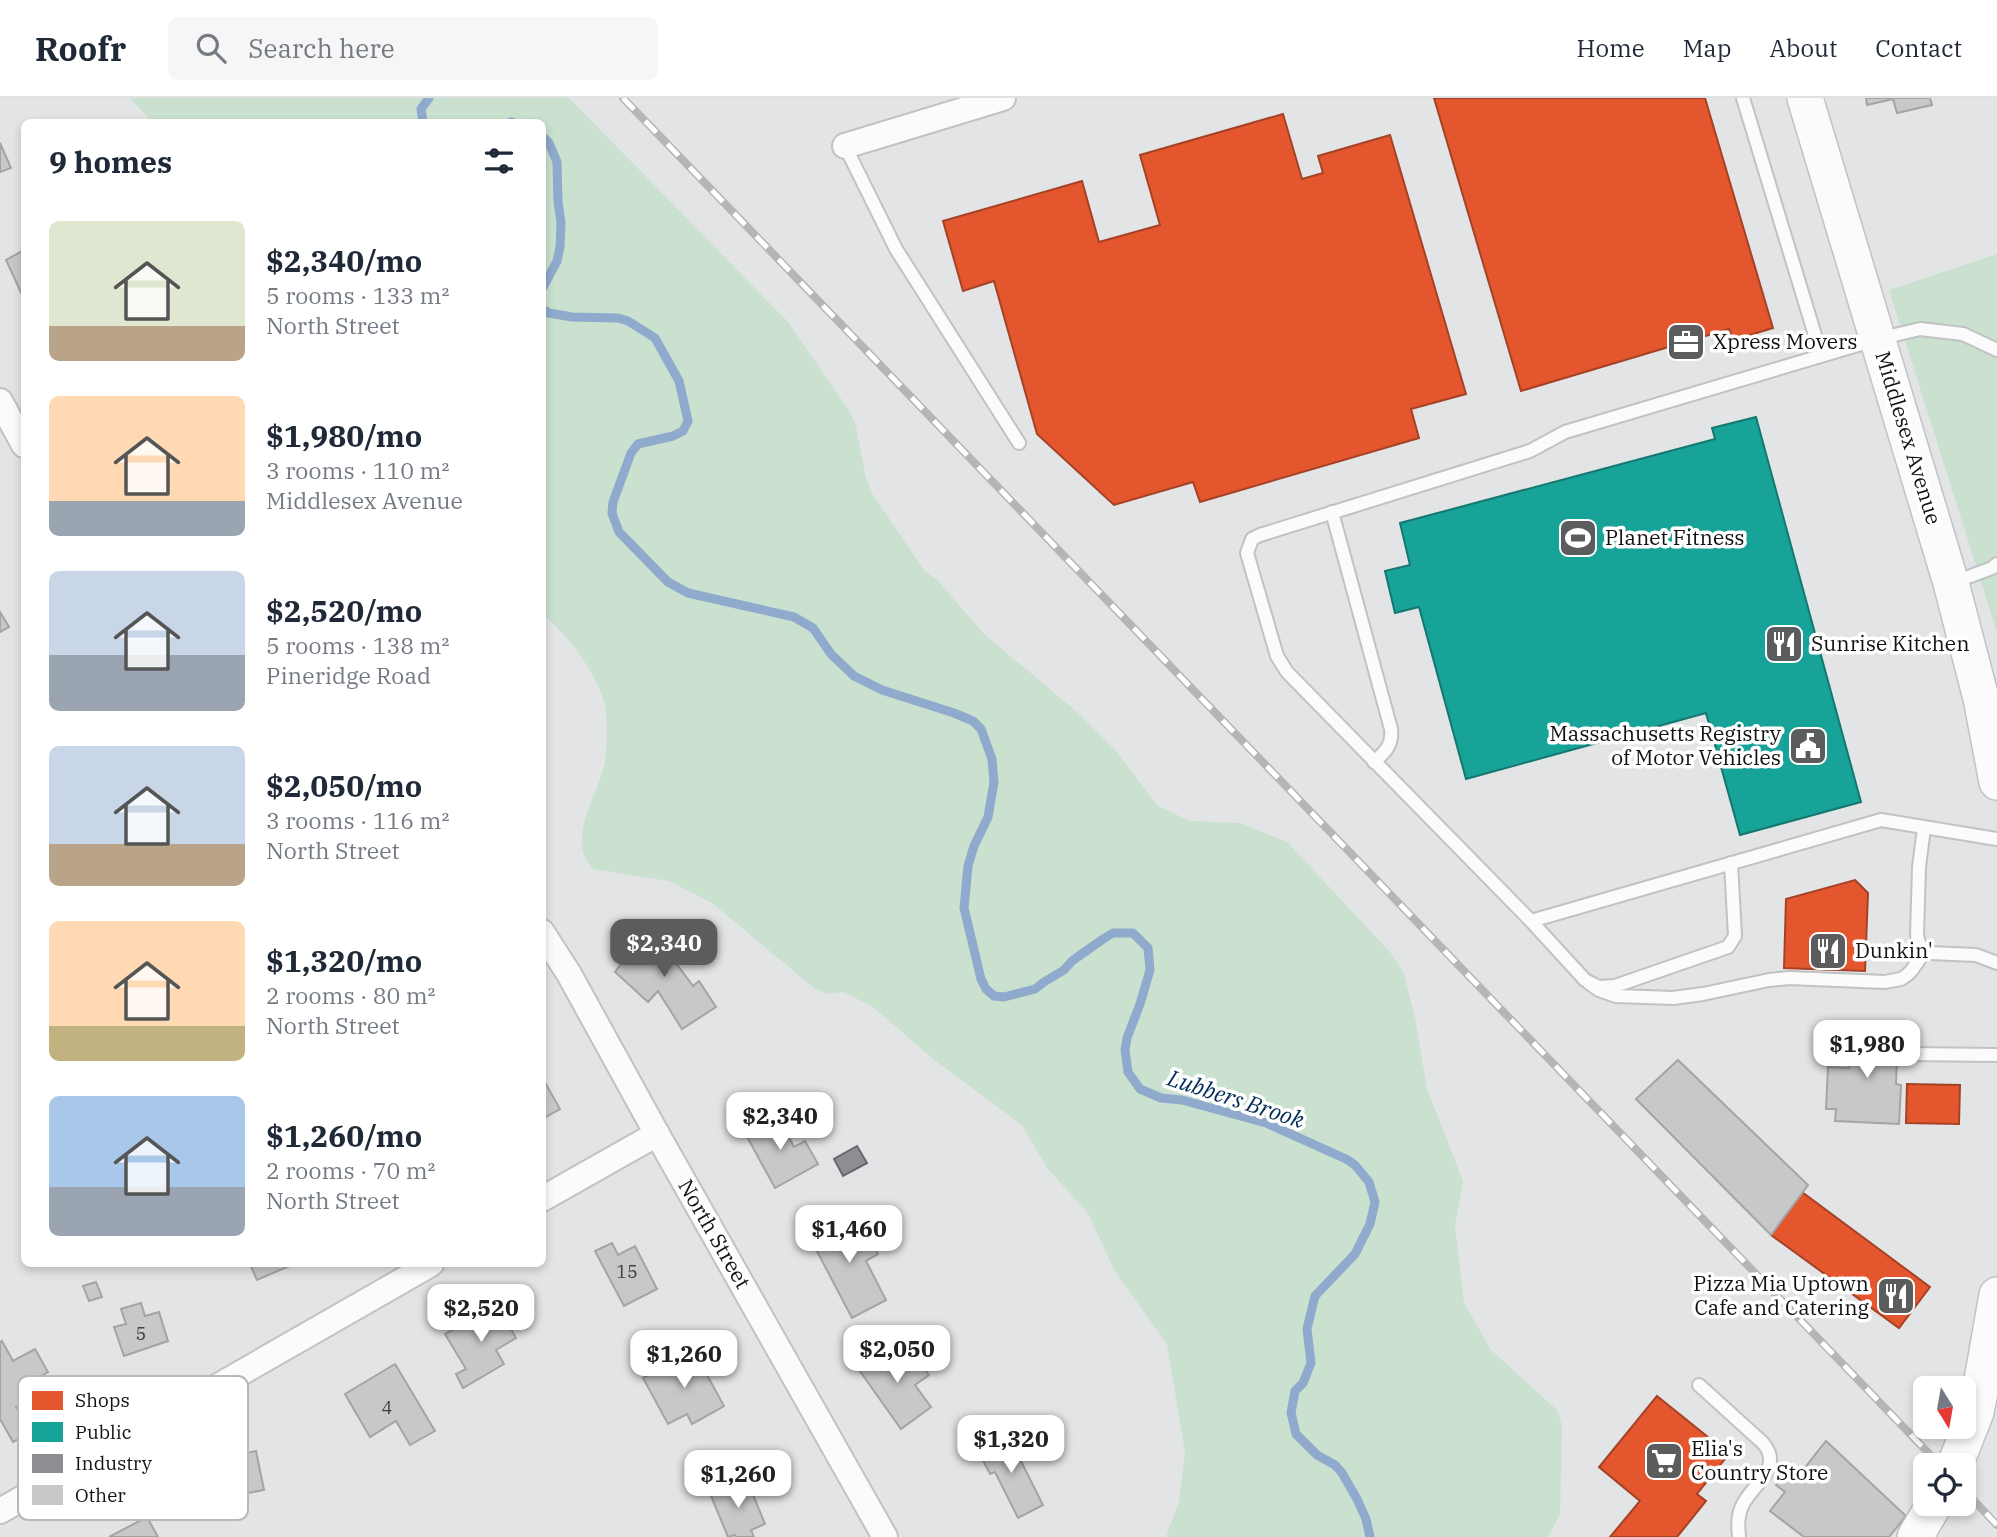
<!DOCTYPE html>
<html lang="en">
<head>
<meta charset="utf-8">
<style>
  :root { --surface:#fff; --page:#f6f6f7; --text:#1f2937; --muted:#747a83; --line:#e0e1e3; --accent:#5a5c5d }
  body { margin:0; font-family:"IBM Plex Serif",serif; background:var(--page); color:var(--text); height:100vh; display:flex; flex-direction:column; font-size:26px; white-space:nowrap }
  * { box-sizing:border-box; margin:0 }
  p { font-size:23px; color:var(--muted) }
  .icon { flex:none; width:38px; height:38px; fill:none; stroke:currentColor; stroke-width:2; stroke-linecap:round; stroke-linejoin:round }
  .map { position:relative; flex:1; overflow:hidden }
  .side { position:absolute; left:21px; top:21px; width:525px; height:1148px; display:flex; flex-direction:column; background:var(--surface); border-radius:10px; box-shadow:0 4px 10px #0003 }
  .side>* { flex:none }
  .needle { width:46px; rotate:169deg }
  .buttons { position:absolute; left:1913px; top:1278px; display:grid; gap:14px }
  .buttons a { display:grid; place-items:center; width:63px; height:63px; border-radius:10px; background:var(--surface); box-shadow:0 4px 10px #0003; font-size:35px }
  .price { position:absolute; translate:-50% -60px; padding:0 16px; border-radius:14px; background:#fff; color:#222; font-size:23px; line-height:46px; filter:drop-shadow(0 2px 4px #0008) }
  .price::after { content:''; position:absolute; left:50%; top:42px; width:21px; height:16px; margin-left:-10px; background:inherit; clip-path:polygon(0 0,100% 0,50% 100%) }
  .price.active { background:var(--accent); color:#fff }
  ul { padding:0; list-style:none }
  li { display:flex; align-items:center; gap:21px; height:175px; padding:0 28px }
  li span { display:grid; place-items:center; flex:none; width:196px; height:140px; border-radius:10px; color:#555 }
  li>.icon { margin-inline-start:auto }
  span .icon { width:84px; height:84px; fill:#fffc; stroke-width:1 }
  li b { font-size:30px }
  h2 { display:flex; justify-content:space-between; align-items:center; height:84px; padding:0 28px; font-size:30px }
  header { display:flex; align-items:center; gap:42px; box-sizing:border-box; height:98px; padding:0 35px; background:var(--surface); border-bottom:2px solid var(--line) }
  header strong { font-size:33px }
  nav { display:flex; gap:38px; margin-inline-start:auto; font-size:24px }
  .search { width:490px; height:63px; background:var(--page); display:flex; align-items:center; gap:18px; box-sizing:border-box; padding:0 24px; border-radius:10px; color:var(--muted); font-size:26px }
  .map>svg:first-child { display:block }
</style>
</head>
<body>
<header>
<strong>Roofr</strong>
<div class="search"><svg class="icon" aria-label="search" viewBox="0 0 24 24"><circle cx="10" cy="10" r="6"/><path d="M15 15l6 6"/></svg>Search here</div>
<nav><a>Home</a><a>Map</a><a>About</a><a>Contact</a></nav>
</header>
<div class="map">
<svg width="1997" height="1439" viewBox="0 0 1997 1439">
  <rect width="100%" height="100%" fill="#e2e4e6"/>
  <!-- green -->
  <g fill="#c9e1ce">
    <path d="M130 0H569L788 224 850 314 856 329 866 380 873 397 924 472 938 483 984 536 1077 614 1115 652 1158 708 1190 723 1240 725 1287 744 1390 854 1403 873 1415 920 1427 991 1463 1083 1455 1128 1464 1205 1491 1252 1557 1312 1562 1328 1560 1416 1548 1439H1166L1179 1404 1185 1354 1167 1246 1114 1172 1088 1115 1047 1070 1022 1027 933 961 873 909 844 894 828 896 814 890 712 805 669 783 593 771C590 766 586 762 584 757 574 730 600 690 605 664 607 648 608 619 604 604 596 574 567 536 543 517L542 24H152Z"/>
    <path d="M1997 156V531H1996L1889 192Z"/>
  </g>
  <!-- shops -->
  <g fill="#e4572e" stroke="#a54226" stroke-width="2">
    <path d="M1434 0H1705L1773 230 1733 242 1729 231 1521 293Z"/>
    <path d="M1283 16 1302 81 1323 75 1318 58 1390 37 1466 296 1411 311 1419 340 1200 404 1193 384 1114 407 1037 336 994 183 963 193 943 123 1082 83 1099 144 1160 127 1140 57Z"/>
    <path d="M1855 782 1868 795 1865 873 1784 870 1786 801Z"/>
    <path d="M1907 986 1960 987 1959 1026 1906 1025Z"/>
    <path d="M1802 1094 1930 1189 1899 1230 1771 1137Z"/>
    <path d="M1657 1298 1729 1356 1697 1396 1706 1403 1677 1439H1610L1640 1403 1599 1369Z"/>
  </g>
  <!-- public -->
  <path fill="#17a398" stroke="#157870" stroke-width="2" d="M1756 319 1861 704 1740 737 1706 615 1466 681 1419 509 1395 515 1385 473 1410 467 1400 425 1715 341 1712 330Z"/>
  <!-- industry -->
  <path fill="#8d8d92" stroke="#68686c" stroke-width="2" d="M857 1048 867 1065 843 1078 834 1061Z"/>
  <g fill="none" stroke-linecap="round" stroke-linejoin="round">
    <!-- stream -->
    <g stroke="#8faacc" stroke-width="9">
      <path d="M423 24 421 11 429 0"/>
      <path d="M511 24H512"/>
      <path d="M542 38 549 45 557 64 558 104 561 125 560 149 557 163 542 191"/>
      <path d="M542 211 549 215 572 219 618 220 628 223 655 240 679 283 688 323 683 333 673 338 638 346 631 355 613 404 612 415 619 434 668 484 688 495 794 519 813 530 831 556 854 578 882 592 954 615 973 623 981 631 992 661 994 684 988 719 974 748 968 768 964 810 981 881 986 891 994 898 1004 899 1035 891 1044 884 1064 872 1072 863 1103 841 1113 835H1133L1148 850 1150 872 1140 906 1127 940 1125 952 1128 974 1140 991 1161 1000 1182 1002 1266 1025 1346 1061 1355 1067 1369 1084 1375 1104 1370 1126 1355 1156 1315 1198 1307 1231 1311 1265 1303 1285 1295 1293 1291 1315 1296 1336 1317 1357 1335 1367 1342 1375 1357 1401 1366 1421 1370 1439"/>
    </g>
  </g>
  <!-- building -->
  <g fill="#c8c8c8" stroke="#a3a4a5" stroke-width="2">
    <path d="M1866 0H1930L1932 7 1897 15 1893 1 1867 7Z"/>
    <path d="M0 45 11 70 0 74Z"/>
    <path d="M24 152V201L6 162Z"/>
    <path d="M0 514 9 529 0 534Z"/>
    <path d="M650 829 680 853 673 861 693 888 699 883 716 909 682 931 658 893 648 904 615 874Z"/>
    <path d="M1851 930 1898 933 1896 986 1901 987 1899 1026 1835 1023 1836 1011H1826L1828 969 1849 970Z"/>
    <path d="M1678 962 1808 1087 1771 1137 1636 1001Z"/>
    <path d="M542 979 560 1011 542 1021Z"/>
    <path d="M777 1017 794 1049 805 1043 818 1066 775 1090 745 1035Z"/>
    <path d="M848 1117 863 1147 871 1143 878 1156 866 1163 886 1202 852 1220 809 1138Z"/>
    <path d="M612 1145 618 1157 635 1148 657 1191 624 1208 595 1153Z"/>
    <path d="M250 1166H294L257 1182Z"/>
    <path d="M96 1184 102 1199 89 1203 83 1188Z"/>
    <path d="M141 1205 145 1218 159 1214 168 1243 124 1258 114 1229 126 1226 121 1211Z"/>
    <path d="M497 1206 516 1240 496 1252 504 1266 463 1290 456 1276 466 1271 445 1236Z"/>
    <path d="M2 1243 13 1263 35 1251 48 1274 32 1283 40 1296 16 1309 31 1335 13 1344 0 1321V1245Z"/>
    <path d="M887 1248 898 1264 912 1254 929 1277 915 1287 931 1309 901 1331 857 1269Z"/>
    <path d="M694 1253 724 1308 692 1326 687 1316 668 1326 643 1280Z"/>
    <path d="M395 1266 435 1333 410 1347 396 1323 370 1339 345 1296Z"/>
    <path d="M1007 1335 1043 1407 1018 1420 995 1374 990 1376 977 1351Z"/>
    <path d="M1826 1343 1906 1418 1889 1439H1804L1770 1413 1785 1394 1776 1387 1785 1376 1795 1382Z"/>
    <path d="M235 1351 236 1357 256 1353 264 1392 216 1401 209 1365 225 1361 224 1354Z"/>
    <path d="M747 1382 765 1426 751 1432 754 1439H736L735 1437 728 1439 711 1398Z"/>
    <path d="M147 1419 158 1439H109Z"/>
  </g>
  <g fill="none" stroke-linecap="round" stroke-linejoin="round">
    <defs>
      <g id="lane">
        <path d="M1743 0 1821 257"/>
        <path d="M845 48 896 151 1019 345"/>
        <path d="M1997 252 1963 236 1920 231 1878 241 1565 334 1530 353 1260 437 1252 441 1247 455 1277 558 1287 574 1531 823 1881 722 1997 741"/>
        <path d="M1332 414 1391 631C1393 647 1385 654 1374 664"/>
        <path d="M1952 485 1992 470 1997 466"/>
        <path d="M1924 730 1919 769 1917 837 1920 848 1930 855 1976 857 1997 865"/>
        <path d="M1531 823 1585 882 1599 889 1615 888 1728 849 1735 838 1731 765"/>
        <path d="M1589 885 1599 892 1616 898 1673 900 1703 896 1769 882 1789 880 1885 884 1901 881 1907 877 1912 872 1925 853"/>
        <path d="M1906 956 1997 957"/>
        <path d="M1699 1287 1763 1345C1784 1370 1753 1386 1743 1406 1737 1417 1738 1428 1739 1439"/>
      </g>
      <g id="street">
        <path d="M845 48 1003 0"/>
        <path d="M0 303 24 347"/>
        <path d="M542 834 569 876 657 1036 885 1439"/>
        <path d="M542 1101 657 1036"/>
        <path d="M0 1413 431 1166"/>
      </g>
      <g id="secondary">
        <path d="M1805 0 1951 485 1981 600 1997 684"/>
        <path d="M1955 1367 1976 1314 1979 1299 1997 1197"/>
        <path d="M1915 1439 1935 1405"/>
      </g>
    </defs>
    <!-- lane casing -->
    <use href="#lane" stroke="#c1c2c3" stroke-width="16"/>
    <!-- street casing -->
    <use href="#street" stroke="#c1c2c3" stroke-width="28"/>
    <!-- secondary casing -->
    <use href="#secondary" stroke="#c1c2c3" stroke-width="38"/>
    <!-- lane -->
    <use href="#lane" stroke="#fbfbfb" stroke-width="12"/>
    <!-- street -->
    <use href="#street" stroke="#fbfbfb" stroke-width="24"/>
    <!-- secondary -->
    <use href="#secondary" stroke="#fbfbfb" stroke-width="35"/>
    <defs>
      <g id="rail">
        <path d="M623 0 1940 1367"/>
        <path d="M1964 1392 1997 1427"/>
      </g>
    </defs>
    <!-- rail casing -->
    <use href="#rail" stroke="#b5b5b6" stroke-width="8"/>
    <!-- rail -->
    <use href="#rail" stroke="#fff" stroke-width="5" stroke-dasharray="16" stroke-linecap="butt"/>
  </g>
  <!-- icons -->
  <defs>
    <symbol id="office-square" viewBox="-11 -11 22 22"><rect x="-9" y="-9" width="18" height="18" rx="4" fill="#5a5c5d" stroke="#fff"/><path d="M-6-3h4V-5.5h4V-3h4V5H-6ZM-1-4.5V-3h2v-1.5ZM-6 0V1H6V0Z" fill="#fff"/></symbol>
    <symbol id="stadium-square" viewBox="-11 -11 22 22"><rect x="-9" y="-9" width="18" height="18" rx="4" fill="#5a5c5d" stroke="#fff"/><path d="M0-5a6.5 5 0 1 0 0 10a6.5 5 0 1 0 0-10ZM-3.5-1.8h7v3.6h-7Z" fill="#fff"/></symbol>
    <symbol id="restaurant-square" viewBox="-11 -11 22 22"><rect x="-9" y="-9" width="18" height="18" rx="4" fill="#5a5c5d" stroke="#fff"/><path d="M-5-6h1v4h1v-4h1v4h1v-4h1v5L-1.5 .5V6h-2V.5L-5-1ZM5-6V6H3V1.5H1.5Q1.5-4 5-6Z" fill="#fff"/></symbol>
    <symbol id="civic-square" viewBox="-11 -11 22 22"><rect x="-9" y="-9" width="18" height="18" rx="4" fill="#5a5c5d" stroke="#fff"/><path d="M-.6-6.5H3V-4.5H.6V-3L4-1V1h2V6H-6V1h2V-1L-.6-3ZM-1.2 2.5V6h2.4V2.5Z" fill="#fff"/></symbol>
    <symbol id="supermarket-square" viewBox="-11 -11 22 22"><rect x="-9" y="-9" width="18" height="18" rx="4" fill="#5a5c5d" stroke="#fff"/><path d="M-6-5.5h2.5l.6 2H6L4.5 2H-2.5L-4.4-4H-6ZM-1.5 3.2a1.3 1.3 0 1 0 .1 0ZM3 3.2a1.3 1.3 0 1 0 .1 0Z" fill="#fff"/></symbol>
  </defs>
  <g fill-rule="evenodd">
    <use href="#office-square" x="1664" y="222" width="44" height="44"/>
    <use href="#stadium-square" x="1556" y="418" width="44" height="44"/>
    <use href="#restaurant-square" x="1762" y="524" width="44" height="44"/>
    <use href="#civic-square" x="1786" y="626" width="44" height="44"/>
    <use href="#restaurant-square" x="1806" y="831" width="44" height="44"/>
    <use href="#restaurant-square" x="1874" y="1176" width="44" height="44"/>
    <use href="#supermarket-square" x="1642" y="1341" width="44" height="44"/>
  </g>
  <g text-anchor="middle" stroke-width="7" stroke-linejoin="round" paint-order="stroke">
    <!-- number labels -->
    <g font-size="18" fill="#3f4040">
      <text x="627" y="1180">15</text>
      <text x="141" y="1242">5</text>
      <text x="387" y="1316">4</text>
    </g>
    <!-- poi labels -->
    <g font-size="21" fill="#111213" stroke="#fff" text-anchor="start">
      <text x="1713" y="251">Xpress Movers</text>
      <text x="1605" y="447">Planet Fitness</text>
      <text x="1811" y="553">Sunrise Kitchen</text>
      <text x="1781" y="643" text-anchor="end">Massachusetts Registry<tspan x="1781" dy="24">of Motor Vehicles</tspan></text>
      <text x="1855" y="860">Dunkin'</text>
      <text x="1869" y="1193" text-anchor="end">Pizza Mia Uptown<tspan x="1869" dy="24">Cafe and Catering</tspan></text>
      <text x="1691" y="1358">Elia's<tspan x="1691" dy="24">Country Store</tspan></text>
    </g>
    <!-- street labels -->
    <g font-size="21" fill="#111213" stroke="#fff">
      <text transform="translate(1908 340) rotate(73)" y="7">Middlesex Avenue</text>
      <text transform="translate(714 1136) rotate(60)" y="7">North Street</text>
    </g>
    <!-- water labels -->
    <g font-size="23" font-style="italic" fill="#052c58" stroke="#fff">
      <text transform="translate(1236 1001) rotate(18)" y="8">Lubbers Brook</text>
    </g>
  </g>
  <!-- legend -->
  <rect x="18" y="1278" width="230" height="144" rx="10" fill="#fff" stroke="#b8b8b8" stroke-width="2"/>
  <rect x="32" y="1293" width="31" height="19" fill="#e4572e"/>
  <rect x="32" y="1324" width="31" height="20" fill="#17a398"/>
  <rect x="32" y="1356" width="31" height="19" fill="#8d8d92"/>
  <rect x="32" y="1387" width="31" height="20" fill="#c8c8c8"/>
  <g font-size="19" fill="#111213">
    <text x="75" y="1309">Shops</text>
    <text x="75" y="1341">Public</text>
    <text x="75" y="1372">Industry</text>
    <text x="75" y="1404">Other</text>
  </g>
</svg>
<div class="buttons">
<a><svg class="needle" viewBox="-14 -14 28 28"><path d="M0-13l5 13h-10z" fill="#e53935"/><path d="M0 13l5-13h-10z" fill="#747a83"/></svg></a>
<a><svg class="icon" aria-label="locate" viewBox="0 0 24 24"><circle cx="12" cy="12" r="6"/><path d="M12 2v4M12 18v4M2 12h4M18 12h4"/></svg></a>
</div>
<b class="price active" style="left:664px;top:881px">$2,340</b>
<b class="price" style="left:1867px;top:982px">$1,980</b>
<b class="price" style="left:780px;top:1054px">$2,340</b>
<b class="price" style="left:849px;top:1167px">$1,460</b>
<b class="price" style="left:481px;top:1246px">$2,520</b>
<b class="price" style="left:897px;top:1287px">$2,050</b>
<b class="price" style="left:684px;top:1292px">$1,260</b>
<b class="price" style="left:1011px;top:1377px">$1,320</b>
<b class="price" style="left:738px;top:1412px">$1,260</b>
<section class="side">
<h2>9 homes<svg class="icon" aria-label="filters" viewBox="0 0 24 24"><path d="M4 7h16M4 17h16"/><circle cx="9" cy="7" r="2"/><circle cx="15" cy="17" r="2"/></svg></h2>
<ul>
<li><span style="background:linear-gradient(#dfe7d0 75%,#b9a48a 0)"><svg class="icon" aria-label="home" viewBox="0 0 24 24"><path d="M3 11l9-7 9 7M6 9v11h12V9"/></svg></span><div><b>$2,340/mo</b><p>5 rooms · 133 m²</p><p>North Street</p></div></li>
<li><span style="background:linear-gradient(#ffd9b3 75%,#9aa5b1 0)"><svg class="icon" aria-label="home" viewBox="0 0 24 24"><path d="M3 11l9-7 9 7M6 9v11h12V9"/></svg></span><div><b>$1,980/mo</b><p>3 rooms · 110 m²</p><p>Middlesex Avenue</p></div></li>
<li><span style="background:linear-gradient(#c9d6e8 60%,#9aa5b1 0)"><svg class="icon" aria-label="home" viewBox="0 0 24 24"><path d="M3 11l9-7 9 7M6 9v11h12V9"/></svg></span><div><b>$2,520/mo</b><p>5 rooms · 138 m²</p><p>Pineridge Road</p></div></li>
<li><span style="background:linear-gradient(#c9d6e8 70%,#b9a48a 0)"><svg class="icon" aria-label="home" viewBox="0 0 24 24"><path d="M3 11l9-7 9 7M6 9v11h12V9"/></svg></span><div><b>$2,050/mo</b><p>3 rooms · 116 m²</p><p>North Street</p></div></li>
<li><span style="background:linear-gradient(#ffd9b3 75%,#c2b280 0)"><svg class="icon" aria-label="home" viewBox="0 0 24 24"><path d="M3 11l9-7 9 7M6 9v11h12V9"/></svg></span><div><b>$1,320/mo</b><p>2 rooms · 80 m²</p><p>North Street</p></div></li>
<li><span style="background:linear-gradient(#a9c7e8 65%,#9aa5b1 0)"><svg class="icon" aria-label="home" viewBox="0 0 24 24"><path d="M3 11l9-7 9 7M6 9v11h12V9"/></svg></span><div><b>$1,260/mo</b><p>2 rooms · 70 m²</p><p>North Street</p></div></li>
</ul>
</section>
</div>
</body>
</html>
